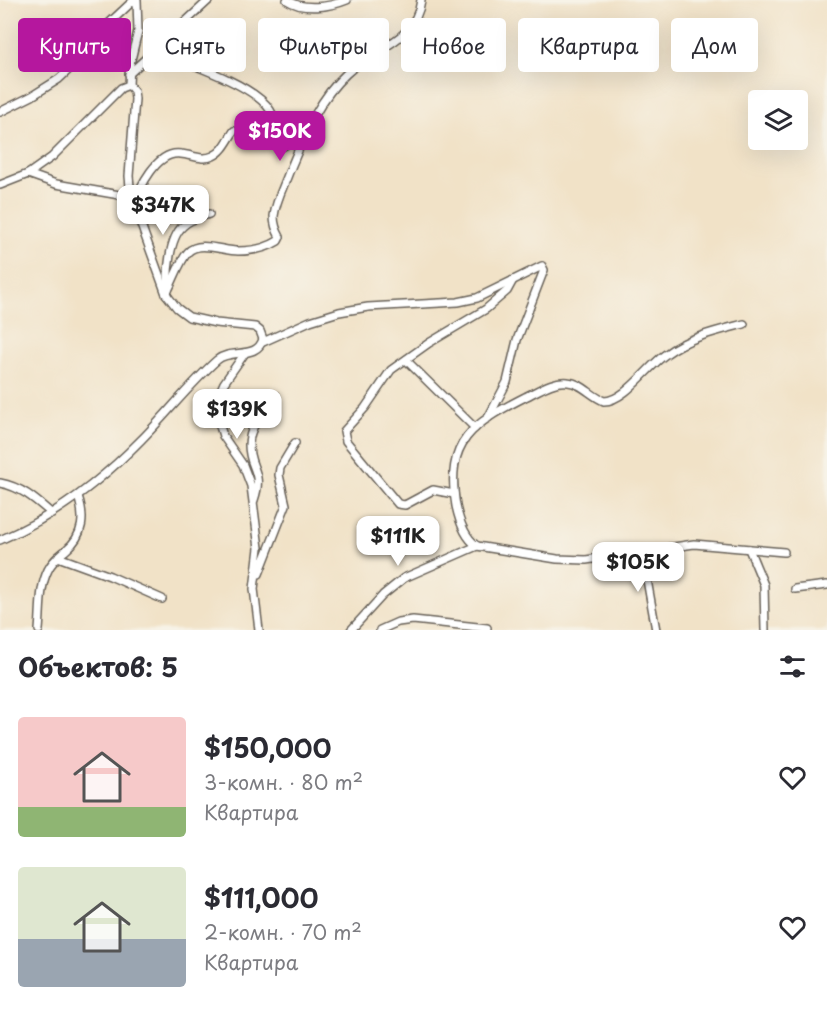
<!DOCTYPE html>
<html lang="ru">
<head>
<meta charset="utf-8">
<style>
  :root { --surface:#fff; --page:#f7f7f7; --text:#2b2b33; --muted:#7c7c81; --accent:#b5179e }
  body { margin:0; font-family:"Playpen Sans",sans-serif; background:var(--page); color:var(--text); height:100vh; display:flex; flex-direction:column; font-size:22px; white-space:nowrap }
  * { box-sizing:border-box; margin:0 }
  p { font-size:20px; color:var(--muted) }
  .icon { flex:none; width:33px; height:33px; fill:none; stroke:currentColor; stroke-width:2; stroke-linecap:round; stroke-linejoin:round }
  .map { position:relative; height:630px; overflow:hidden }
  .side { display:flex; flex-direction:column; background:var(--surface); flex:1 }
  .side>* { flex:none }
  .banner { position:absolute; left:18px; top:18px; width:792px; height:54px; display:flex; gap:12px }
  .controls { position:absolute; left:748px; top:90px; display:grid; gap:12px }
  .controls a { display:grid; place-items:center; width:60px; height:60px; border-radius:6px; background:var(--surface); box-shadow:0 6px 24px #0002; font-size:30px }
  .price { position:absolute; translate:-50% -51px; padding:0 14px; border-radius:12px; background:#fff; color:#222; font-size:20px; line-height:39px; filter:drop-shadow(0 2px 3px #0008) }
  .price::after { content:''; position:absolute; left:50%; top:36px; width:18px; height:14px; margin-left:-9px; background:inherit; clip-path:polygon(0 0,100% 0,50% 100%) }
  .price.on { background:var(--accent); color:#fff }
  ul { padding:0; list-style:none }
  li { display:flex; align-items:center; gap:18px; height:150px; padding:0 18px }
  li span { display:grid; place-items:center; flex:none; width:168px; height:120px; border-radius:6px; color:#555 }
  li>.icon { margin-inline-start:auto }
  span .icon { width:72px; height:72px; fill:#fffc; stroke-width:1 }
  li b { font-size:26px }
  h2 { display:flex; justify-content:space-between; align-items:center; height:72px; padding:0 18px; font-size:26px }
  .chip { padding:0 21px; border-radius:6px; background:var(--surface); box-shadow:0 6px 24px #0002; font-size:21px; line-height:54px }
  .chip.on { background:var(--accent); color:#fff }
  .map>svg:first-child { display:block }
</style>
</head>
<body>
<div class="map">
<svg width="827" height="630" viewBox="0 0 827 630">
  <rect width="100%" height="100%" fill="#f7f3e8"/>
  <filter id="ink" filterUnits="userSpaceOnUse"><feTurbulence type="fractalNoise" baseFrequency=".0167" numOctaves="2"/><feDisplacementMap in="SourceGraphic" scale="12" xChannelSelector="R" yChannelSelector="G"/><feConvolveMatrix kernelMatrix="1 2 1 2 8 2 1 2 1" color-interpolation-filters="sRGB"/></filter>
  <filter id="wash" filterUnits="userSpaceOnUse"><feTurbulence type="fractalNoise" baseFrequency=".008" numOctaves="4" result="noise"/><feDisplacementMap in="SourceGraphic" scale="24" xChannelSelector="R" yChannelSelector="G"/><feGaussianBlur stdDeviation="1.35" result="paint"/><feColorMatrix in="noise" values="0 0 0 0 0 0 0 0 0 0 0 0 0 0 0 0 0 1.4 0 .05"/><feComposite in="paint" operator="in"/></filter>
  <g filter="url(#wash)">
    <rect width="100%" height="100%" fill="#f1e2c7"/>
  </g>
  <g filter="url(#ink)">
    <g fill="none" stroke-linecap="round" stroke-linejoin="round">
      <defs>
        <g id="street">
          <path d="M287 0C303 11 330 7 347 0"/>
          <path d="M154 50C184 62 254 84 270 110 278 122 272 135 278 146H284L307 127"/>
          <path d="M129 74 209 0"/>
          <path d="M129 85 130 64 138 31 137 0"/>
          <path d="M0 112 32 96 59 79 80 59 104 28 134 0"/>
          <path d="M28 174 56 184 131 197"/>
          <path d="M0 185 28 174 52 157 121 88 129 85 134 91 135 99 129 176 131 197 166 294 177 308 189 317 216 323 255 327 260 331 263 339C257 360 231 348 217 360 190 384 167 414 141 440 100 482 54 517 0 540"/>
          <path d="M134 206C139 188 157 150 181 154 192 155 202 161 213 156 223 152 228 140 234 131"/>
          <path d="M168 290C167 273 169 238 183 226 190 219 200 217 209 214"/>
          <path d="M166 294C173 282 179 262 188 252 199 240 223 251 238 251 251 251 267 248 278 241L280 237C276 230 274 224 274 216 276 200 284 186 289 172 304 137 317 101 346 74 373 48 416 42 421 0"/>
          <path d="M744 324C717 331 689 337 666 354 648 366 625 401 604 401 591 396 582 383 568 382 553 380 538 391 525 397 472 424 445 441 456 506 459 520 464 537 477 546L557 559 586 560 694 544 784 552"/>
          <path d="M263 342 310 321 339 312 368 307 458 302 477 298 542 266 544 270 517 340 507 382 488 418"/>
          <path d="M245 353 224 383 220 392 216 413 223 436 243 465 251 486 259 548 254 589 259 630"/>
          <path d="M406 360 475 428"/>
          <path d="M0 483C22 487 36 500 52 514"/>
          <path d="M454 494 433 490 405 505 398 504 346 441 344 431 365 408 391 370 429 343 486 309 507 291 513 280"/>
          <path d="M254 500C264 471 249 469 249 445 249 425 265 410 276 396"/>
          <path d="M749 549 764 585 765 630"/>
          <path d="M642 552 656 630"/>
          <path d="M58 557 110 576 162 599"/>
          <path d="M259 574 286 505 279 475 280 468 295 443"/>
          <path d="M795 589 827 585"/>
          <path d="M39 630C41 611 39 588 48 570 52 561 59 556 66 550 84 535 85 517 78 496"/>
          <path d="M351 630 383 595 404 578 477 546"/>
          <path d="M380 630 398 622 413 620 487 628"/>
        </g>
      </defs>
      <!-- street casing -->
      <use href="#street" stroke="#676158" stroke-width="10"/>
      <!-- street -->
      <use href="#street" stroke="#fff" stroke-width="7"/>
    </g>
  </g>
</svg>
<div class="controls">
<a><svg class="icon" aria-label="layers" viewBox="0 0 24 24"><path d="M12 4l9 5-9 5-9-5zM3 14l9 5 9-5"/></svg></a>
</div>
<b class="price on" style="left:280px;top:162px">$150K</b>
<b class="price" style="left:163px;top:236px">$347K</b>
<b class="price" style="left:237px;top:440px">$139K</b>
<b class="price" style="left:398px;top:567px">$111K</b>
<b class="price" style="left:638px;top:593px">$105K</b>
<div class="banner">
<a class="chip on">Купить</a>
<a class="chip">Снять</a>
<a class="chip">Фильтры</a>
<a class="chip">Новое</a>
<a class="chip">Квартира</a>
<a class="chip">Дом</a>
</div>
</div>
<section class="side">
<h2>Объектов: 5<svg class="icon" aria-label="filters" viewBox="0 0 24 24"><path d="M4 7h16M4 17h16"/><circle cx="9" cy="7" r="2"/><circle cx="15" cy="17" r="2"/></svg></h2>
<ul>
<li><span style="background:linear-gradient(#f6c9c9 75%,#8fb573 0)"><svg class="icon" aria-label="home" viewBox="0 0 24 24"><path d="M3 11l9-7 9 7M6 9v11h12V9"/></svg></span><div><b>$150,000</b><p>3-комн. · 80 m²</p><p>Квартира</p></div><svg class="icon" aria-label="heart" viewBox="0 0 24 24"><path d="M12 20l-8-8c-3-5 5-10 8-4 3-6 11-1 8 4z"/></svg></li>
<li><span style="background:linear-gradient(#dfe7d0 60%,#9aa5b1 0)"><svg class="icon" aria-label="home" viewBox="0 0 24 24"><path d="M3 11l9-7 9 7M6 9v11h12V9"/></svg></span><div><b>$111,000</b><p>2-комн. · 70 m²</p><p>Квартира</p></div><svg class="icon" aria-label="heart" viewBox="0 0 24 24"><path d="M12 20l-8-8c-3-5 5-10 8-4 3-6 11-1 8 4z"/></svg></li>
</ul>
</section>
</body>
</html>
